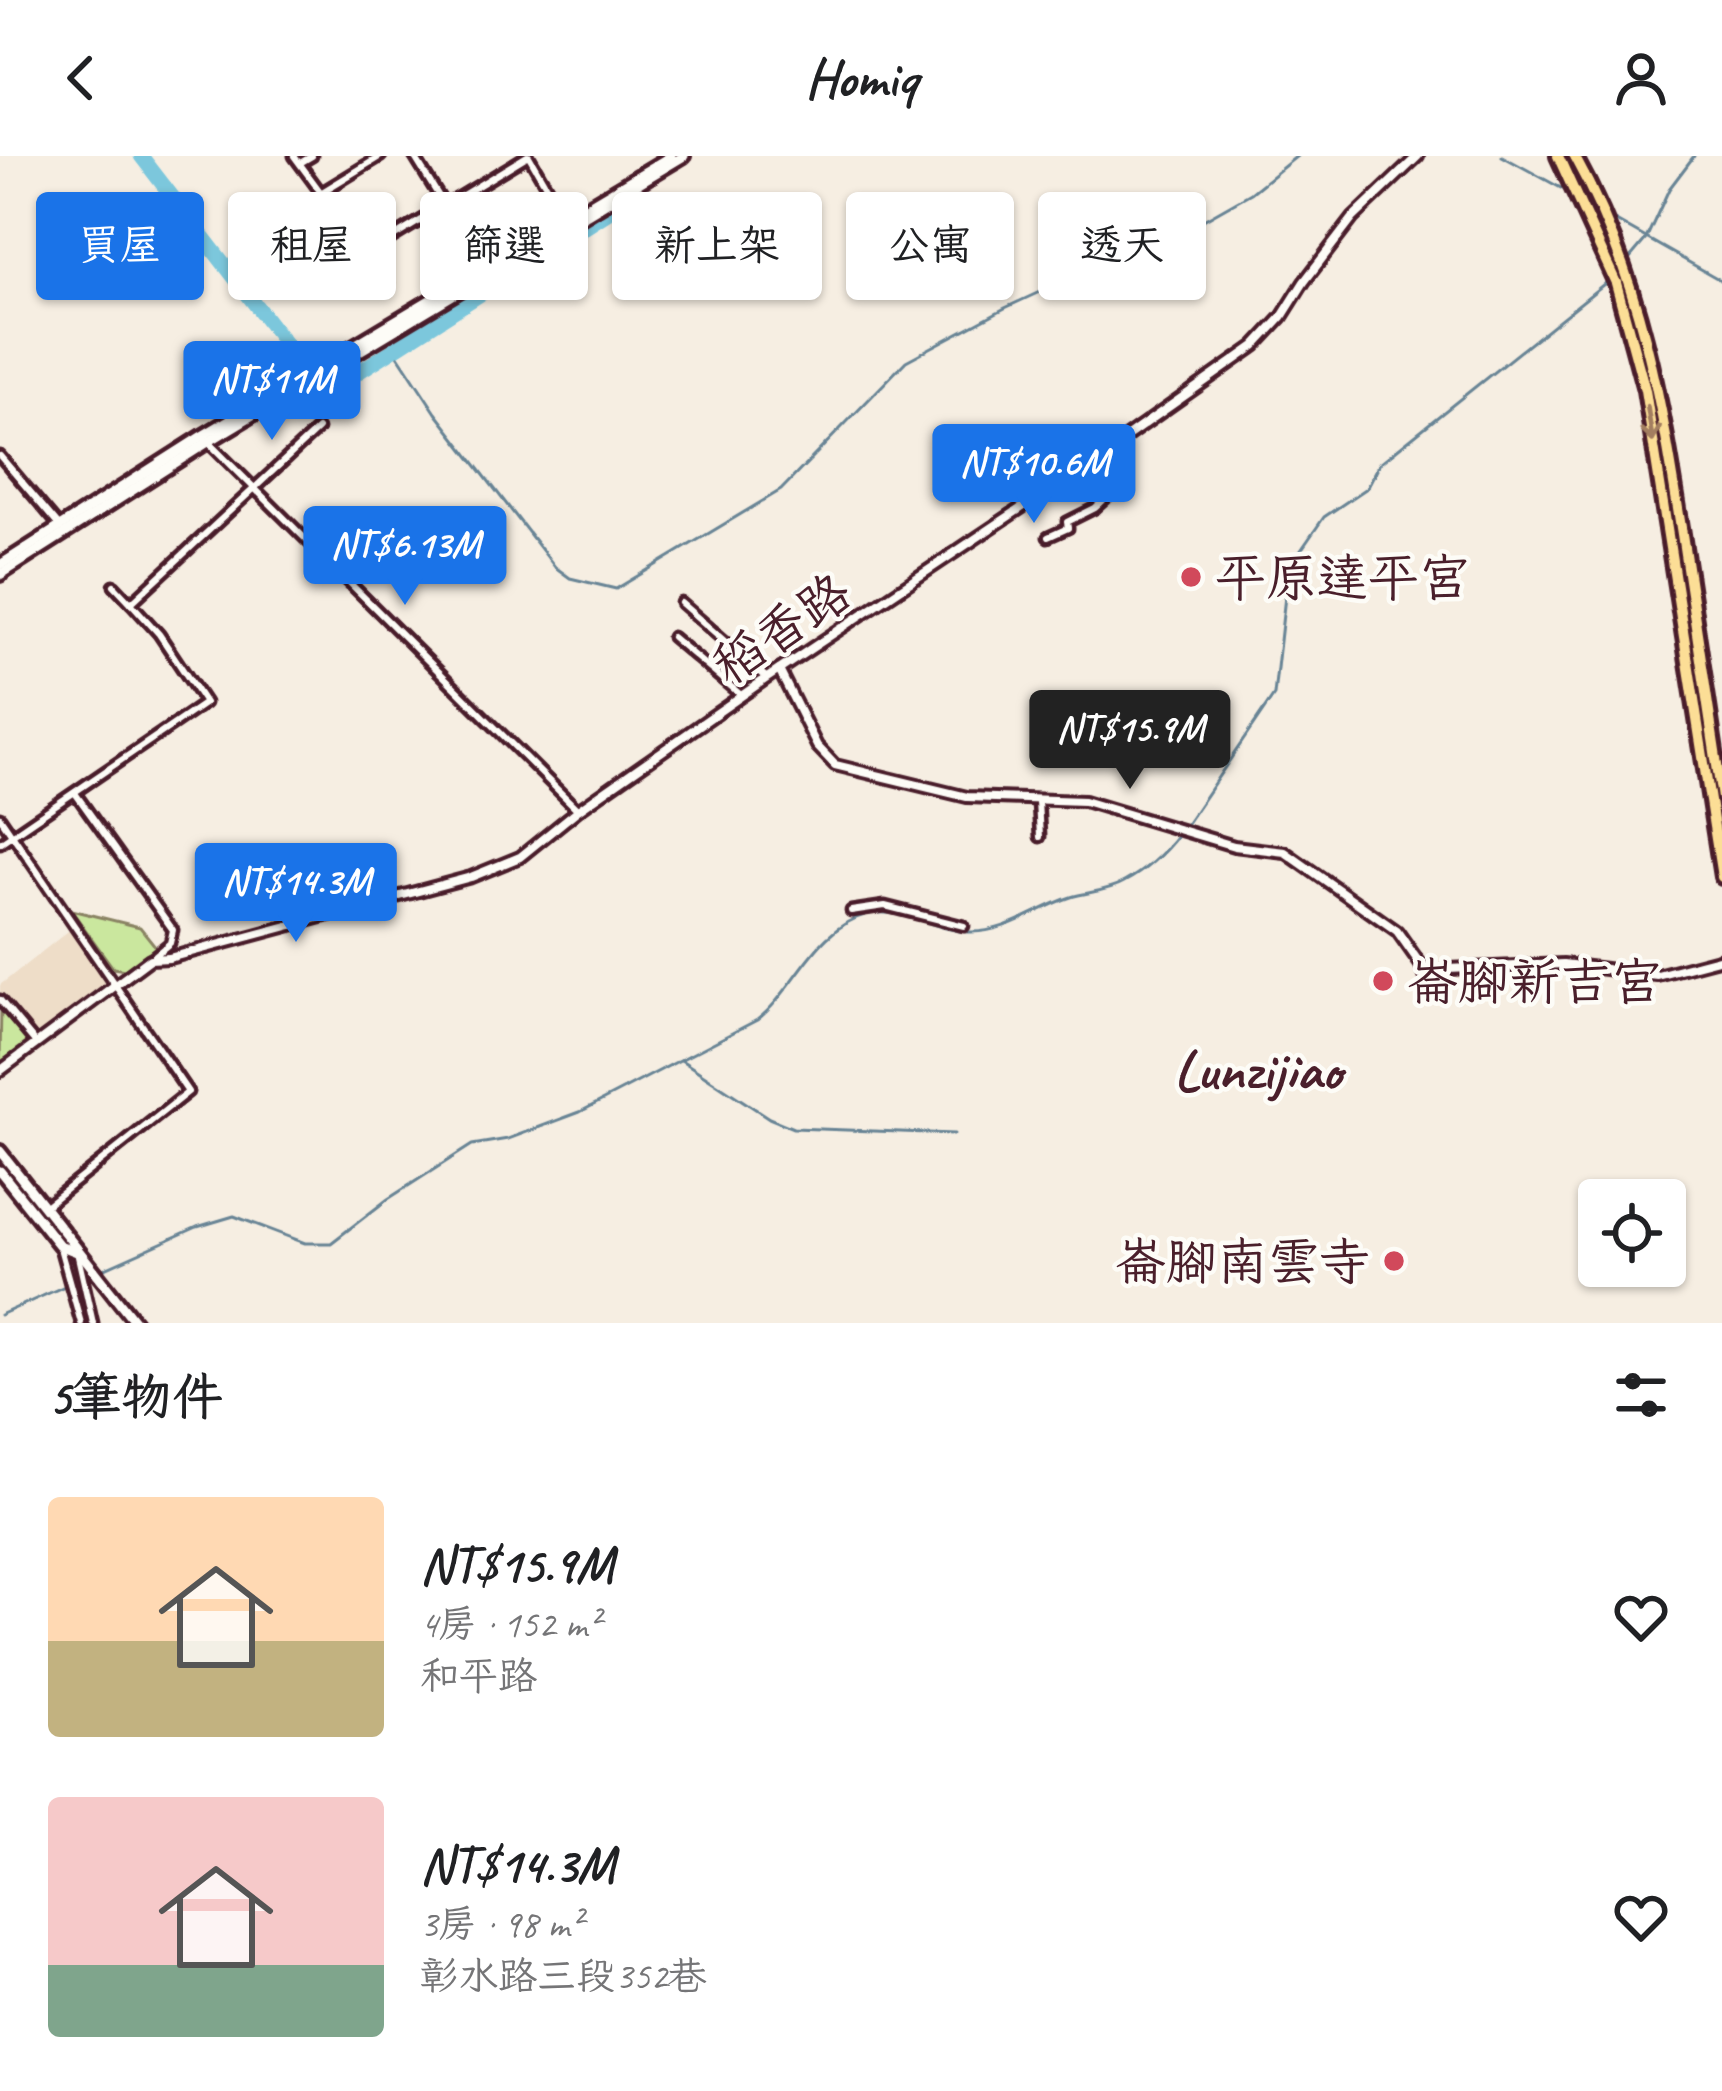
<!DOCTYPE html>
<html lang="zh-TW">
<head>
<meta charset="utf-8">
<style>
  :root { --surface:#fff; --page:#f2f2f2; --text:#202124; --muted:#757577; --accent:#1a73e8 }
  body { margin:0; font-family:Caveat,"LXGW WenKai TC",sans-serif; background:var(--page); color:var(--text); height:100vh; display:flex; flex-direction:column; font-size:45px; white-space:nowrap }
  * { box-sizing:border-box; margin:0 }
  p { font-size:39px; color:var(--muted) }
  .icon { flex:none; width:66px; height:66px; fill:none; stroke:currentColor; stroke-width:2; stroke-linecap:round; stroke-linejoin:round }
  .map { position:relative; height:1167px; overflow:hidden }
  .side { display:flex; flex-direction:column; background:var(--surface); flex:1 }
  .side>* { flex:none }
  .top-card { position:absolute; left:36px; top:36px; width:1650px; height:108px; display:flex; gap:24px }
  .buttons { position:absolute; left:1578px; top:1023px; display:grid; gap:24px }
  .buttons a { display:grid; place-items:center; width:108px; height:108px; border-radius:12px; background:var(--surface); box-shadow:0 3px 9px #0004; font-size:60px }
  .price { position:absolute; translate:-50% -102px; padding:0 27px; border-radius:12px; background:var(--accent); color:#fff; font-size:39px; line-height:78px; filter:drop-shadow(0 3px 6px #0008) }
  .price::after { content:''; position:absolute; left:50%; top:72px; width:36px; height:27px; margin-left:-18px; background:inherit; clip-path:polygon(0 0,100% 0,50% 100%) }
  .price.current { background:#222; color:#fff }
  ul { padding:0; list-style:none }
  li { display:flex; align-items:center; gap:36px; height:300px; padding:0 48px }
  li span { display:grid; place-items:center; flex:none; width:336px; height:240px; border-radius:12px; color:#555 }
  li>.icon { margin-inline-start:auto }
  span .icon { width:144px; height:144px; fill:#fffc; stroke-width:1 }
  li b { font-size:51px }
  h2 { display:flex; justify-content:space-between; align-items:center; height:144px; padding:0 48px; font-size:51px }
  .tag { padding:0 42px; border-radius:12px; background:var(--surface); box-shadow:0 3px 9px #0004; font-size:42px; line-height:108px }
  .tag.current { background:var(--accent); color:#fff }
  header { display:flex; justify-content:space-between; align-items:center; height:156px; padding:0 48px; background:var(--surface); font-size:54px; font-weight:700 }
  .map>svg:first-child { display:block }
</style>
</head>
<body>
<header><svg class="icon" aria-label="back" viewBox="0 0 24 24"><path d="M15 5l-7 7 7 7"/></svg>Homiq<svg class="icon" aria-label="person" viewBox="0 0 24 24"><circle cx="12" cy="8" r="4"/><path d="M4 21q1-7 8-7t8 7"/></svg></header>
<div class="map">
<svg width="1722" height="1167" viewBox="0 0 1722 1167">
  <rect width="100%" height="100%" fill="#f6eee2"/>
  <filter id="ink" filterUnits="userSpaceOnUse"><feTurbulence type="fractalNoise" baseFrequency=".00833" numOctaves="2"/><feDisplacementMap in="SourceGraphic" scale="24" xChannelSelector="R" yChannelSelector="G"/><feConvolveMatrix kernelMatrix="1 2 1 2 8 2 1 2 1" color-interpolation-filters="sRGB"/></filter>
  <g filter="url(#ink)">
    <!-- built -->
    <path fill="#eeddc8" d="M72 772 107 820 104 829 44 877 30 875 0 838V829Z"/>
    <!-- green -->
    <g fill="#cae79e" stroke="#8a8364" stroke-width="3">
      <path d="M71 754 140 771 156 791 125 814 113 812Z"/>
      <path d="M1 850 29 887 2 908 0 905Z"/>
    </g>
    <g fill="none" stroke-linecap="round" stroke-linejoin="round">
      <!-- stream -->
      <g stroke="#688495" stroke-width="3">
        <path d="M1502 0 1570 37"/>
        <path d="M1609 61 1722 125"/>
        <path d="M1624 109 1646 83 1669 33 1694 0"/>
        <path d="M394 193 436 257 555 411 570 422 616 433 781 334 906 205 1005 152 1126 96 1151 91 1175 80 1251 37 1297 0"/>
        <path d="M1185 670 1274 539 1288 413 1324 361 1367 332 1380 307 1609 124"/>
        <path d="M681 904 769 962 793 972 954 978"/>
        <path d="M0 1159 197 1071 234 1060 305 1087H331L388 1043 472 989 508 983 580 956 757 864C795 835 815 771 868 758 902 751 935 774 968 776 1005 778 1037 752 1071 741 1088 736 1109 735 1124 726 1145 715 1165 696 1179 678"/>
      </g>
      <!-- river -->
      <path stroke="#7cc7dc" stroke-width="15" d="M141 0 324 238 620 49 643 38"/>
      <defs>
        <g id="minor">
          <path d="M294 0 389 129"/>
          <path d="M414 0 485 115"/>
          <path d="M529 0 567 66"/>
          <path d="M300 7 312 0"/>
          <path d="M322 36 381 0"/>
          <path d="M367 97 527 0"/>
          <path d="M206 284 578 654"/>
          <path d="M0 300 60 371"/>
          <path d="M1048 381 1068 372 1067 366 1095 352 1108 340"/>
          <path d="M114 429 131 447"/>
          <path d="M681 447 767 522"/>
          <path d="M672 481 741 539"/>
          <path d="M75 637 173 774 170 787 153 801"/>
          <path d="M1038 645 1040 681"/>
          <path d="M0 661 188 936 44 1051"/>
          <path d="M0 687 205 547 159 478 131 447 318 273"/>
          <path d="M851 755 885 750 964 770"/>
          <path d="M0 844 36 887"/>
          <path d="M60 1092 81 1167"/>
          <path d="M77 1096 93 1167"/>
        </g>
        <g id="tertiary">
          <path d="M779 514 817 590 835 609 967 641 1084 645 1234 690 1285 696 1397 775 1421 809 1428 828 1448 813 1563 808 1657 819 1722 802"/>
          <path d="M0 915 150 803 169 802 471 721 520 701 578 654 767 522 1102 298 1255 190 1282 161 1304 126 1353 62 1418 0"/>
        </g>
        <g id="secondary">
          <path d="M0 409 202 280 671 0"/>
          <path d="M0 419 208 286 684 0"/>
          <path d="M0 995 136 1167"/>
          <path d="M0 1015 59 1089 77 1096"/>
        </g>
        <g id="primary">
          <path d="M1558 0 1616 127 1645 234 1722 721"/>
          <path d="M1574 0C1641 121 1661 244 1682 378 1695 466 1709 554 1722 642"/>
        </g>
      </defs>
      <!-- minor casing -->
      <use href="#minor" stroke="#4a1f2b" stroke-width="15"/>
      <!-- tertiary casing -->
      <use href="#tertiary" stroke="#4a1f2b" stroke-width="16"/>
      <!-- secondary casing -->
      <use href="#secondary" stroke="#4a1f2b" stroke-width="18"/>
      <!-- primary casing -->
      <use href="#primary" stroke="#4a1f2b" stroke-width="20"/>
      <!-- minor -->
      <use href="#minor" stroke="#fdfcf7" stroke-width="6"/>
      <!-- tertiary -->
      <use href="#tertiary" stroke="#fdfcf7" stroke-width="8"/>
      <!-- secondary -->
      <use href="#secondary" stroke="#fdfcf7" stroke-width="9"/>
      <!-- primary -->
      <use href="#primary" stroke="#fcde96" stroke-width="10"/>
    </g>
    <!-- one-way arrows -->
    <defs><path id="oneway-shaft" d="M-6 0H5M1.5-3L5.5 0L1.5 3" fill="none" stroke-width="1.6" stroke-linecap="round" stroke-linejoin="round" transform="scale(3)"/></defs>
    <use stroke="#a37e60" href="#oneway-shaft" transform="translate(1650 268) rotate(81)"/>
  </g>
  <!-- markers -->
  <g fill="#d1495b" stroke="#fdfcf7" stroke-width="4.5">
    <circle cx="1191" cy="421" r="12"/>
    <circle cx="1383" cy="825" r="12"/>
    <circle cx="1394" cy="1105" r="12"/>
  </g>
  <g text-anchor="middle" stroke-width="9" stroke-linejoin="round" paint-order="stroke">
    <!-- poi labels -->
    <g font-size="51" fill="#4a1f2b" stroke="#fdfcf7" text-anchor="start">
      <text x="1215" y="439">平原達平宮</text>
      <text x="1407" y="843">崙腳新吉宮</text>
      <text x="1370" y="1123" text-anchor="end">崙腳南雲寺</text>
    </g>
    <!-- street labels -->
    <g font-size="51" fill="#4a1f2b" stroke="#fdfcf7">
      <text transform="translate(781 472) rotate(-34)" y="18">稻香路</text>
    </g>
    <!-- quarter labels -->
    <g font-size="57" font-weight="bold" fill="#4a1f2b" stroke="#fdfcf7">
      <text x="1258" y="933">Lunzijiao</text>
    </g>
  </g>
</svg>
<div class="buttons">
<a><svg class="icon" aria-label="locate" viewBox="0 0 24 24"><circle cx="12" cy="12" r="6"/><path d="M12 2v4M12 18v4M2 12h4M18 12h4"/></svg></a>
</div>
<b class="price" style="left:272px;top:287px">NT$11M</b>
<b class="price" style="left:1034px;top:370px">NT$10.6M</b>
<b class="price" style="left:405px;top:452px">NT$6.13M</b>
<b class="price current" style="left:1130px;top:636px">NT$15.9M</b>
<b class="price" style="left:296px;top:789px">NT$14.3M</b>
<div class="top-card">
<a class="tag current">買屋</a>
<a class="tag">租屋</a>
<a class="tag">篩選</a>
<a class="tag">新上架</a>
<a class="tag">公寓</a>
<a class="tag">透天</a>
</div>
</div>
<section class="side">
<h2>5筆物件<svg class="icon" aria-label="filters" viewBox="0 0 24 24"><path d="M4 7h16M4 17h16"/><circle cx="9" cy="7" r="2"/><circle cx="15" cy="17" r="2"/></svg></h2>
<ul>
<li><span style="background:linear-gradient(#ffd9b3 60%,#c2b280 0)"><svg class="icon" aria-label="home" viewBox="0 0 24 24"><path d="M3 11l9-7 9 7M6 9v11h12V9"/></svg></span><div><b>NT$15.9M</b><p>4房 · 152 m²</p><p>和平路</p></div><svg class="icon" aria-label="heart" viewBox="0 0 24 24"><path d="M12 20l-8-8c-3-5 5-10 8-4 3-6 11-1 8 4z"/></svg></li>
<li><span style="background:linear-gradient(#f6c9c9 70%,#7fa58c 0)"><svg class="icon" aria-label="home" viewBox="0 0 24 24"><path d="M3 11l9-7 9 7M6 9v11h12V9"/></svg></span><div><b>NT$14.3M</b><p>3房 · 98 m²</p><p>彰水路三段352巷</p></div><svg class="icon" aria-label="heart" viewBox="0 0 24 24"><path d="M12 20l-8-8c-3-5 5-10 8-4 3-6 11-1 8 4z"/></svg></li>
</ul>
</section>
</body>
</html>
